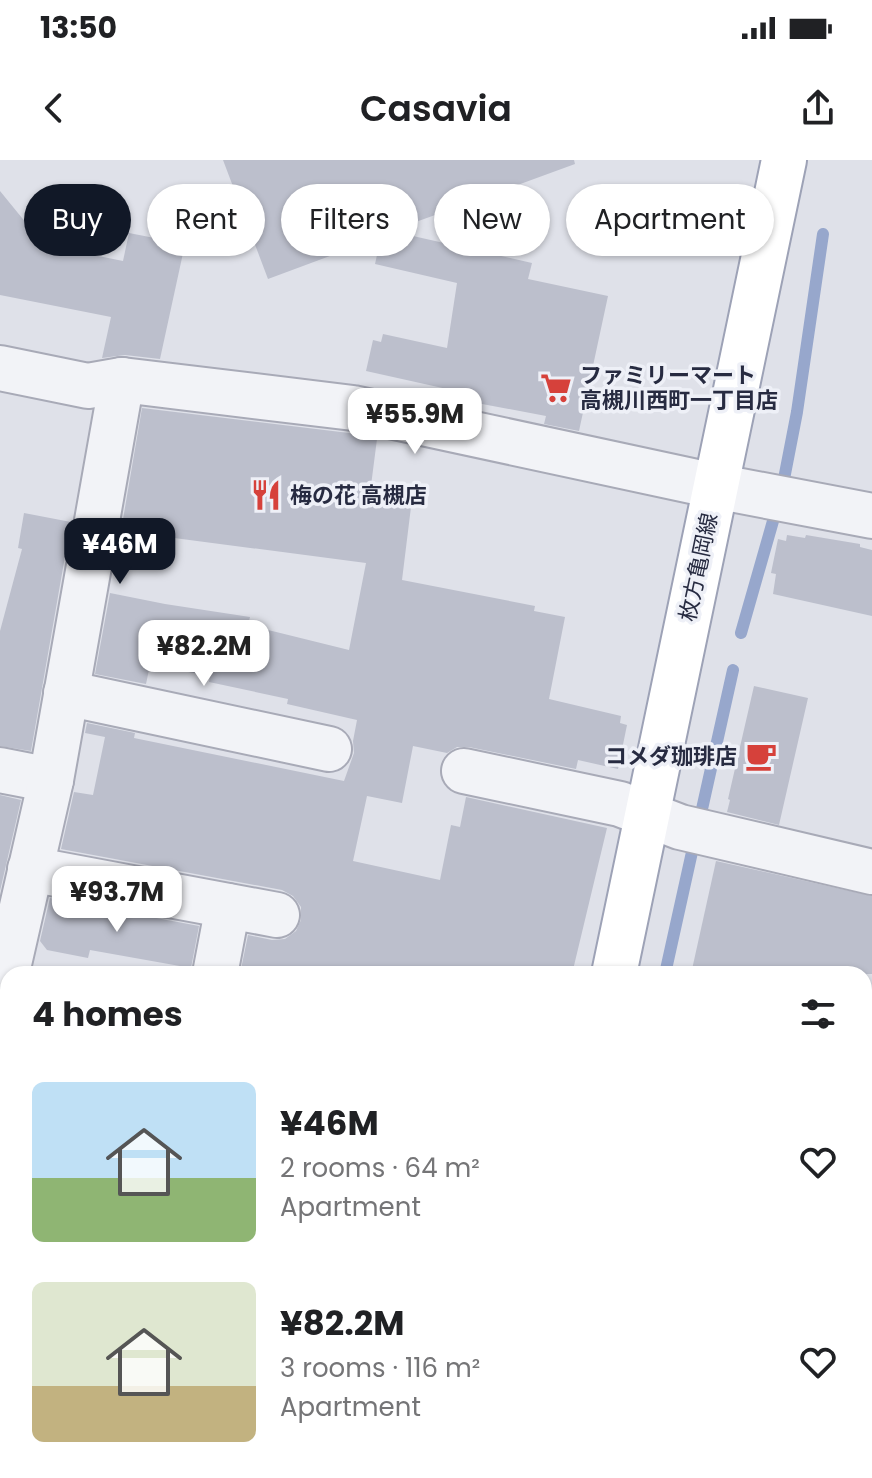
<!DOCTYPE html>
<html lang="en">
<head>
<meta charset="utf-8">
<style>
  :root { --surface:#fff; --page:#f2f2f2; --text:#202124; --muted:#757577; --accent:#111827 }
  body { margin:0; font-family:Poppins,"Noto Sans JP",sans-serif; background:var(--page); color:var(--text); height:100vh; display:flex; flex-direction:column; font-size:30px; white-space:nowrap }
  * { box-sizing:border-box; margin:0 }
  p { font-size:26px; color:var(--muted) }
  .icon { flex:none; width:44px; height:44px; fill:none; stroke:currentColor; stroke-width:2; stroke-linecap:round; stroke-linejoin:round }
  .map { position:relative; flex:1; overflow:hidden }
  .panel { position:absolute; left:0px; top:806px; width:872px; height:512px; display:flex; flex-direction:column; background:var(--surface); border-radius:24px 24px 0 0; box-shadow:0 2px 6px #0004 }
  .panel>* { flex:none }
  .top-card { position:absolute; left:24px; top:24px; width:824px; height:72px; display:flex; gap:16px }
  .price { position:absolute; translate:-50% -68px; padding:0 18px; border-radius:16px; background:#fff; color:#222; font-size:26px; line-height:52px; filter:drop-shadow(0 2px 4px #0008) }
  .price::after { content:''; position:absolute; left:50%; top:48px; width:24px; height:18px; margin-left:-12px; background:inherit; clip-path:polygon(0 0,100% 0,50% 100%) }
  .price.current { background:var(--accent); color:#fff }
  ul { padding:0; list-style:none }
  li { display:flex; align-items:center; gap:24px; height:200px; padding:0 32px }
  li span { display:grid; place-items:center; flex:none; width:224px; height:160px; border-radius:12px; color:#555 }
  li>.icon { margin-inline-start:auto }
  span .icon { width:96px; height:96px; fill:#fffc; stroke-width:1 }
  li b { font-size:34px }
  h2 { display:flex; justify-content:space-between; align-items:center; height:96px; padding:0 32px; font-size:34px }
  .chip { padding:0 28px; border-radius:36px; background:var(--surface); box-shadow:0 2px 6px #0004; font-size:28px; line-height:72px }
  .chip.current { background:var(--accent); color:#fff }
  .status { display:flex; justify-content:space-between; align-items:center; height:56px; padding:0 40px; background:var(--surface); direction:ltr }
  .status svg { height:22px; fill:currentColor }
  header { display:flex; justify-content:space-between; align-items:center; height:104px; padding:0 32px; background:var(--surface); font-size:36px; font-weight:600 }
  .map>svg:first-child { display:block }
</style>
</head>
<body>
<div class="status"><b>13:50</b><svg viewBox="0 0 49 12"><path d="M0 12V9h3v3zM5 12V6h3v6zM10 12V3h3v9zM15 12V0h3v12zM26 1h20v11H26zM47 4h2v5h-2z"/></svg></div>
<header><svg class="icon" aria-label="back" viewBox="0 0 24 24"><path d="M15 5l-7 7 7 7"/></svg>Casavia<svg class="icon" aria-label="share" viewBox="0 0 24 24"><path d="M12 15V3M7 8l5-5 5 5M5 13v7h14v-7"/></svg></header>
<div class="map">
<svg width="872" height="1318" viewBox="0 0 872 1318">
  <rect width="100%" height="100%" fill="#dfe1e9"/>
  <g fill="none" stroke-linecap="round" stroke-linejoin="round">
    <!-- stream -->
    <g stroke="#97a7cc" stroke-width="12">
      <path d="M784 319 797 252 823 74"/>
      <path d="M741 473 773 361"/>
      <path d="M700 658 733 510"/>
      <path d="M665 814 694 683"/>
      <path d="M553 1318 555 1310"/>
    </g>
  </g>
  <!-- building -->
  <g fill="#bcbfcc">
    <path d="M223 0H574L575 4 391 71 532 103 528 119 608 136 579 271 544 264 546 256 445 237 447 229 366 211 373 180 381 182 383 174 447 188 457 123 375 104 381 77 268 119Z"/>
    <path d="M0 31 44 85 123 101 129 73 185 84 160 199 125 195 102 198 111 157 0 135Z"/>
    <path d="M142 248 349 273 377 279 369 341 411 347 402 420 535 446 534 451 565 457 549 539 621 556 620 563 627 565 618 609 578 600 576 609 469 587H457L447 593 413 586 402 643 367 636 353 701 440 720 451 665 460 667 466 637 607 668 572 814H240L248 775 272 780 285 779 296 771 301 760V747L293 736 282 730 61 689 74 632 93 635 105 577 85 573 87 563 135 573 134 578 344 621 354 593 353 581 357 560 287 544 288 539 209 522 210 516 150 505 146 524 95 514 110 433 165 444 250 457 248 465 349 490 366 403 121 371Z"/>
    <path d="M24 353 71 362 31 591 0 586V471L22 389 18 388Z"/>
    <path d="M787 375 805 378 806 375 860 384V387L872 390V456L773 434 776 414 771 413 778 379 786 381Z"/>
    <path d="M754 526 808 538 779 665 727 652 730 640 728 639Z"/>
    <path d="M0 635 21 640 0 731Z"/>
    <path d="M716 701 872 736V814H691Z"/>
    <path d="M50 738 199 766 191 808 90 790 88 798 47 790 40 781Z"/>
  </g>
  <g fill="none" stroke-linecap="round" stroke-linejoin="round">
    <defs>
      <g id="minor">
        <path d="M0 208 88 226 122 220 353 248 715 326 872 356"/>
        <path d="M66 533 329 589"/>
        <path d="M0 610 51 620"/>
        <path d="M464 611 620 644 680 667 872 712"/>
        <path d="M30 709 277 755"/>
        <path d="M215 814 228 746"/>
        <path d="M0 843 51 620 122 220"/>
        <path d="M864 1026 872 1028"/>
        <path d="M0 1175 8 1177"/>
        <path d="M72 1318 74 1310"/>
        <path d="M230 1318 232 1310"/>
      </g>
      <g id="major">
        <path d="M614 814 784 0"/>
        <path d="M508 1318 510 1310"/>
      </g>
    </defs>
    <!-- minor casing -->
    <use href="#minor" stroke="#a8aab7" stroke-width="48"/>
    <!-- major casing -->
    <use href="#major" stroke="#9da2b6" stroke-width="48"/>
    <!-- minor -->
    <use href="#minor" stroke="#f2f3f7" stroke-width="44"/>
    <!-- major -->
    <use href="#major" stroke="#fff" stroke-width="44"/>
  </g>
  <!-- icons -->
  <defs>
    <symbol id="supermarket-bare" viewBox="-9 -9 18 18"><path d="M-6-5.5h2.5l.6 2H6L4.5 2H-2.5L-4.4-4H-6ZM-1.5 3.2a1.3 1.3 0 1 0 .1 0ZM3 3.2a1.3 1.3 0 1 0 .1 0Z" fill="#d6413b" stroke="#eef0f7" stroke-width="2.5" paint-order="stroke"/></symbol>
    <symbol id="restaurant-bare" viewBox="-9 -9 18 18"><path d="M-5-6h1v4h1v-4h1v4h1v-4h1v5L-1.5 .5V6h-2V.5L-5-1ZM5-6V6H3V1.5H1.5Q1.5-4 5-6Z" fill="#d6413b" stroke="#eef0f7" stroke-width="2.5" paint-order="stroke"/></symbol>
    <symbol id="cafe-bare" viewBox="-9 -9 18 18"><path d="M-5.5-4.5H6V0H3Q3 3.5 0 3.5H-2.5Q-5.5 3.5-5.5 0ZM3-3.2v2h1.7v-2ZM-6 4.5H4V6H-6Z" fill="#d6413b" stroke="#eef0f7" stroke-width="2.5" paint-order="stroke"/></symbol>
  </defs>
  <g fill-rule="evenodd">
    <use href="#supermarket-bare" x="534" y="206" width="44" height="44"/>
    <use href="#restaurant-bare" x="244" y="313" width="44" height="44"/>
    <use href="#cafe-bare" x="739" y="574" width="44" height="44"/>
  </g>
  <g text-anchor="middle" stroke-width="7" stroke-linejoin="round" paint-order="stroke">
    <!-- poi labels -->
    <g font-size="22" font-weight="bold" fill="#272b41" stroke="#eef0f7" text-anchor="start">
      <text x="580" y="223">ファミリーマート<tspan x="580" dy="25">高槻川西町一丁目店</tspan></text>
      <text x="290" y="343">梅の花 高槻店</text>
      <text x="737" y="604" text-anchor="end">コメダ珈琲店</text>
    </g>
    <!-- street labels -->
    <g font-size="22" fill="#272b41" stroke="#eef0f7">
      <text transform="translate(698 407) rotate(-78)" y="8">枚方亀岡線</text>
    </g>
  </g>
</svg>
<b class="price" style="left:415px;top:296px">¥55.9M</b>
<b class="price current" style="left:120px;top:426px">¥46M</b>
<b class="price" style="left:204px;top:528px">¥82.2M</b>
<b class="price" style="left:117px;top:774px">¥93.7M</b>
<div class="top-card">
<a class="chip current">Buy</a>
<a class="chip">Rent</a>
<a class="chip">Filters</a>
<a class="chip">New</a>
<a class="chip">Apartment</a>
</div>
<section class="panel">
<h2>4 homes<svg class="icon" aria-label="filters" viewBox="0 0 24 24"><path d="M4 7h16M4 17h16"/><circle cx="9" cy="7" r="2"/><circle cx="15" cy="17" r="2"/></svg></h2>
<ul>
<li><span style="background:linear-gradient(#bfe0f5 60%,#8fb573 0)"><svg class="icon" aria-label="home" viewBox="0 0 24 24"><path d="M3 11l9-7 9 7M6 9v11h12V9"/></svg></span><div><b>¥46M</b><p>2 rooms · 64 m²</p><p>Apartment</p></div><svg class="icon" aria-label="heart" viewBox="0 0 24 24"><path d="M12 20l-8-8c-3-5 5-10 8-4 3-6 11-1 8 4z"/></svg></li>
<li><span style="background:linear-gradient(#dfe7d0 65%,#c2b280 0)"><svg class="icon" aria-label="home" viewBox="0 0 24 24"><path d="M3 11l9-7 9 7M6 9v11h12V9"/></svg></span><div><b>¥82.2M</b><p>3 rooms · 116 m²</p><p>Apartment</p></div><svg class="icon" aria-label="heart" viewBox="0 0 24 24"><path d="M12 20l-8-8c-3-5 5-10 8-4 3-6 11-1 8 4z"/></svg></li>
</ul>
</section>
</div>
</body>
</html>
